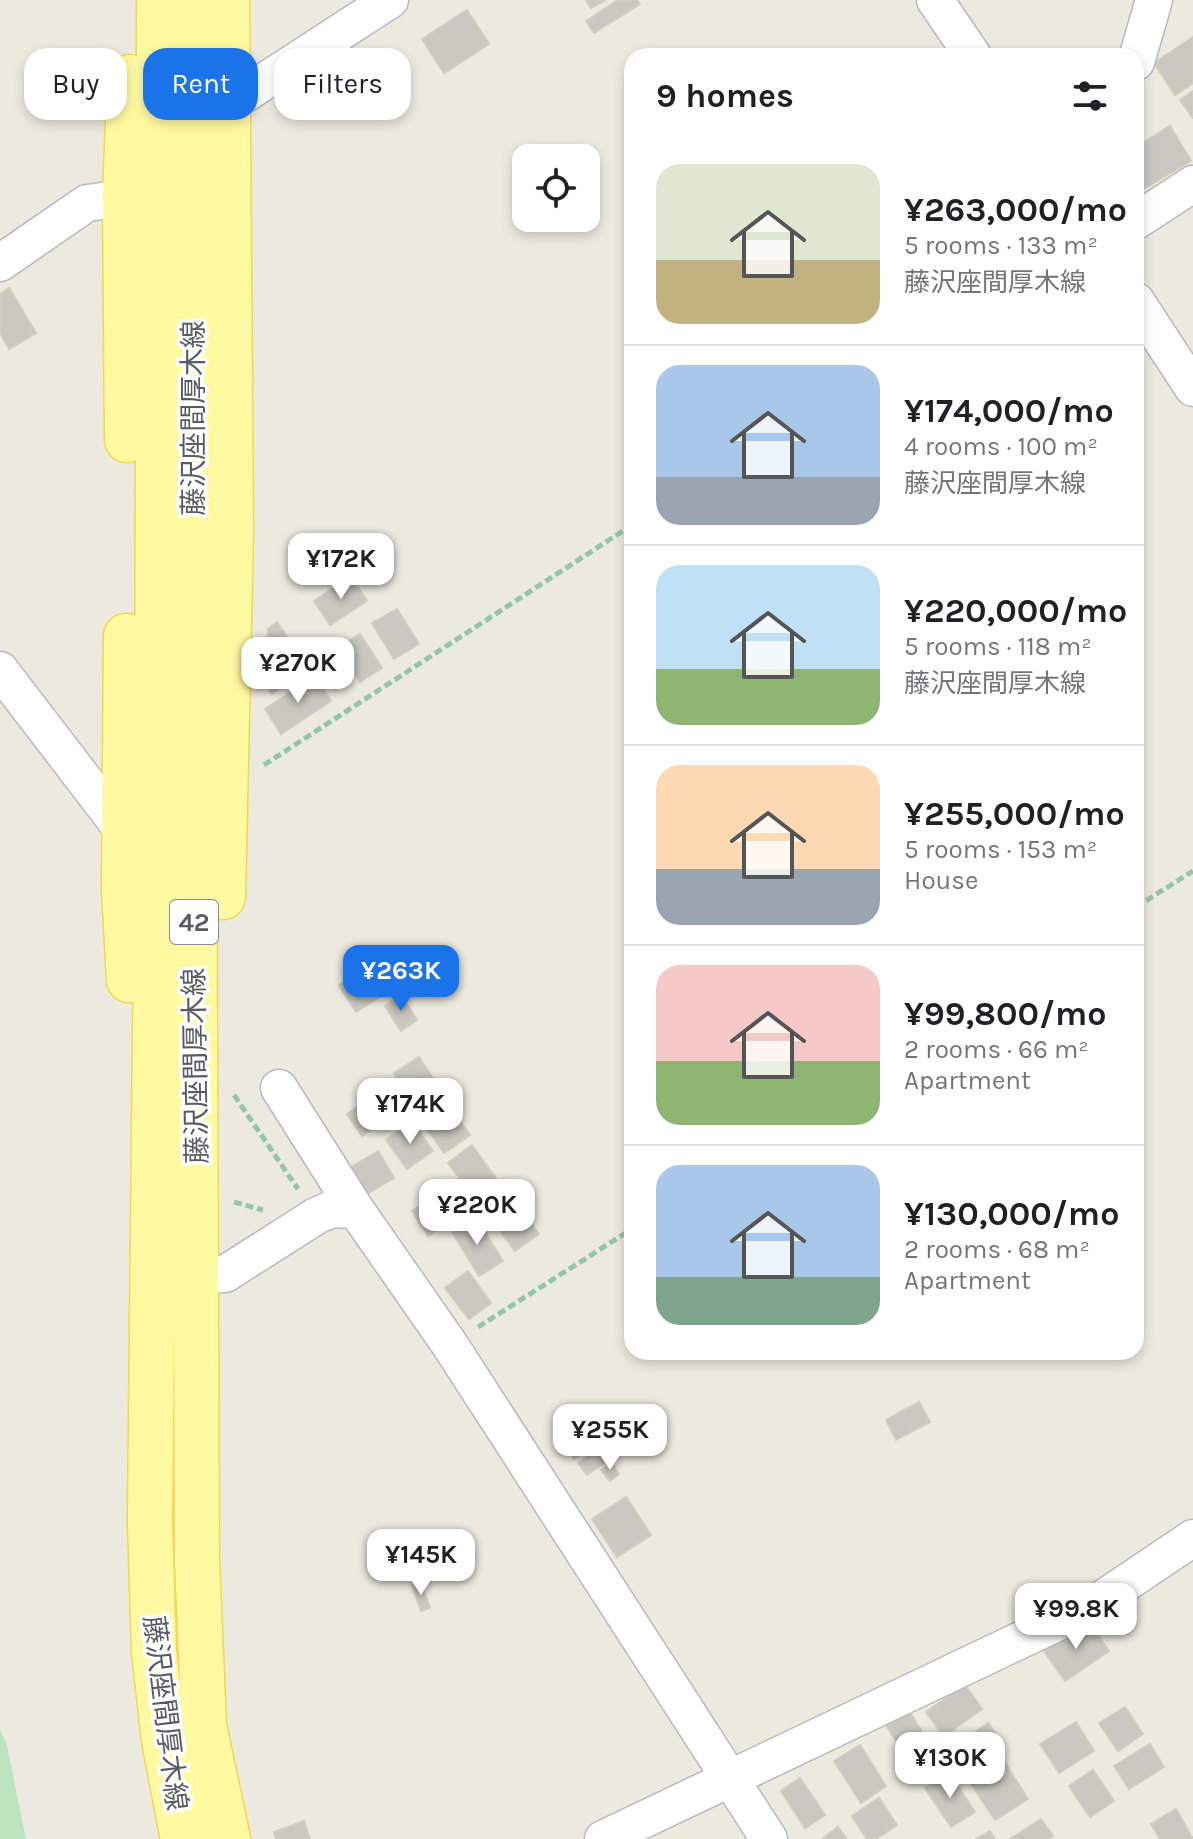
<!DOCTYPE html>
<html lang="en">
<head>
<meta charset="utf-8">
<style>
  :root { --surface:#fff; --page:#f2f2f2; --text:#202124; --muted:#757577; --line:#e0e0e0; --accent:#1a73e8 }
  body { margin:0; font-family:Karla,"Noto Sans JP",sans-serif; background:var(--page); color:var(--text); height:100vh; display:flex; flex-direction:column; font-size:30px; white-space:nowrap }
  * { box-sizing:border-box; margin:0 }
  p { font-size:26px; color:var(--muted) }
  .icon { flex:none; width:44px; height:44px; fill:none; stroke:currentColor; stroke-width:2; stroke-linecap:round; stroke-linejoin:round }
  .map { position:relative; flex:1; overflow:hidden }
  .details { position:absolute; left:624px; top:48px; width:520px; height:1312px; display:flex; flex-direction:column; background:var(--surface); border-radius:24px; box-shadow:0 4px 12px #0003 }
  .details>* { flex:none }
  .hud { position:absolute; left:24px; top:48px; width:480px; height:72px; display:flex; gap:16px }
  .fabs { position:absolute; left:512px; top:144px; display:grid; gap:16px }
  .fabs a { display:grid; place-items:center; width:88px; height:88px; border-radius:16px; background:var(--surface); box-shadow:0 4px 12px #0003; font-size:40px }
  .price { position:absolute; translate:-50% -68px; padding:0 18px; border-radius:16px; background:#fff; color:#222; font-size:26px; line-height:52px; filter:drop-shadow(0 2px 4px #0008) }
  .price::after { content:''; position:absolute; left:50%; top:48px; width:24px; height:18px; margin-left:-12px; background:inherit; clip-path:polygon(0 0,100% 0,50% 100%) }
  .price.current { background:var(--accent); color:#fff }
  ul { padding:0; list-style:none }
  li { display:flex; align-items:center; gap:24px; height:200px; padding:0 32px }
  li+li { border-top:2px solid var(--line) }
  li span { display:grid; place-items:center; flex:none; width:224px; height:160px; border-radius:24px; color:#555 }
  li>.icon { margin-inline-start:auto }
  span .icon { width:96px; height:96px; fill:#fffc; stroke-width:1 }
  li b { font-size:34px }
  h2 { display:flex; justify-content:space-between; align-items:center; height:96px; padding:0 32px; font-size:34px }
  .pill { padding:0 28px; border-radius:24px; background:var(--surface); box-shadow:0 4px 12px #0003; font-size:28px; line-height:72px }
  .pill.current { background:var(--accent); color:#fff }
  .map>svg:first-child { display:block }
</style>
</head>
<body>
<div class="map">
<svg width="1193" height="1839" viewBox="0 0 1193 1839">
  <rect width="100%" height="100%" fill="#eceadf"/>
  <!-- green -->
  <path fill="#bbe4bf" d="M0 1730 7 1745 26 1839H0Z"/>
  <!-- building -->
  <g fill="#c9c7bf" stroke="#d0cdbe" stroke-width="2">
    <path d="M586 0H606L591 8Z"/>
    <path d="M618 0H637L640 4 594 33 586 21Z"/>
    <path d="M467 10 489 44 444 73 422 39Z"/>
    <path d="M1193 37V83L1175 95 1154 63Z"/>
    <path d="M1193 91V118L1180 100Z"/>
    <path d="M1170 126 1191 161 1142 190 1136 181V147Z"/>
    <path d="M9 288 36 333 9 349 0 333V294Z"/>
    <path d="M351 576 367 601 330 625 314 601Z"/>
    <path d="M397 609 419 644 394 659 372 623Z"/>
    <path d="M277 622 309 669 272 694 266 686 268 629Z"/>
    <path d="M360 634 382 668 360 682 338 648Z"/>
    <path d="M315 676 331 701 281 734 265 709Z"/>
    <path d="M377 961 393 989 356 1012 339 985Z"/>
    <path d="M401 995 417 1020 401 1031 385 1006Z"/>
    <path d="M419 1057 438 1086 413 1103 394 1073Z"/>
    <path d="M391 1083 407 1106 362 1136 347 1114Z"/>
    <path d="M441 1095 470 1135 444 1153 416 1113Z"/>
    <path d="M412 1122 433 1151 407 1169 386 1140Z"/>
    <path d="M472 1145 502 1187 479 1204 448 1163Z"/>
    <path d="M378 1151 394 1178 367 1194 351 1167Z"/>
    <path d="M452 1185 468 1210 428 1236 412 1211Z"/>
    <path d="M509 1194 539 1234 515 1251 486 1212Z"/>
    <path d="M475 1217 503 1261 479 1276 452 1232Z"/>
    <path d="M468 1271 491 1303 469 1319 445 1288Z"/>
    <path d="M919 1402 930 1422 896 1440 886 1420Z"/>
    <path d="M589 1437 595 1446 574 1459 569 1450Z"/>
    <path d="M598 1449 606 1462 587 1475 578 1463Z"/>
    <path d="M611 1463 619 1474 610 1481 601 1470Z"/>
    <path d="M626 1497 651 1535 617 1557 592 1519Z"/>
    <path d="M421 1583 430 1608 421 1611 412 1585Z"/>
    <path d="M1088 1621 1109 1651 1065 1681 1044 1651Z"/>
    <path d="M965 1685 982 1709 944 1736 926 1712Z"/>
    <path d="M1125 1707 1143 1734 1118 1751 1099 1723Z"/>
    <path d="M907 1708 928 1741 905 1755 884 1722Z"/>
    <path d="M1076 1722 1094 1751 1059 1773 1040 1744Z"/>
    <path d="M988 1723 1003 1743 958 1775 943 1755Z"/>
    <path d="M1150 1744 1164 1767 1129 1789 1114 1766Z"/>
    <path d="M860 1745 886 1786 861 1803 834 1761Z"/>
    <path d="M1005 1763 1028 1799 995 1820 971 1784Z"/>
    <path d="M1093 1770 1114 1801 1090 1817 1069 1786Z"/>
    <path d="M949 1773 975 1812 951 1827 925 1788Z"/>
    <path d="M800 1778 825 1815 805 1828 781 1791Z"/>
    <path d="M879 1798 897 1825 876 1839H867L852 1816Z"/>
    <path d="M1176 1809 1193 1839H1160L1151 1824Z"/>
    <path d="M1041 1819 1053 1836 1048 1839H1010Z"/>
    <path d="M304 1821 310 1839H276L274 1832Z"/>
    <path d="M838 1827 847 1839H822Z"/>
    <path d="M990 1831 995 1839H976Z"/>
  </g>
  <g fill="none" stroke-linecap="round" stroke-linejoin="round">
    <defs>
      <g id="minor">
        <path d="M935 0 973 56"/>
        <path d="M1136 62 1154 0"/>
        <path d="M228 105 390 0"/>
        <path d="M1136 221 1193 184"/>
        <path d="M0 263 87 203 109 200 125 192"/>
        <path d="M1136 301 1193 388"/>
        <path d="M0 670 125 833"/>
        <path d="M279 1088 356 1210"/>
        <path d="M194 1275 225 1274 316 1216 332 1209 356 1210 450 1345 769 1839"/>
        <path d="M603 1839 1092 1606 1193 1538"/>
      </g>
      <g id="major">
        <path d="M191 3 197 1559 204 1726 228 1839"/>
        <path d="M159 4 157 841 150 1521 154 1651 164 1740 183 1839"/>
        <path d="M127 440 125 192 130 77"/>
        <path d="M126 636 124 889 129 980"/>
        <path d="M223 897 231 529 227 0"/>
      </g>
    </defs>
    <!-- minor casing -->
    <use href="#minor" stroke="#b7b9bf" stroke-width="39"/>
    <!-- major casing -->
    <use href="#major" stroke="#f2d752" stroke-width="47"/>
    <!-- path -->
    <g stroke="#94c5a8" stroke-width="5" stroke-dasharray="8 4" stroke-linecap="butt">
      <path d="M264 765 632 525"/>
      <path d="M1136 907 1193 871"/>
      <path d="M234 1095 298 1189"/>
      <path d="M234 1202 263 1210"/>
      <path d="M478 1327 632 1229"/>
    </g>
    <!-- minor -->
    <use href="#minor" stroke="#fff" stroke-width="36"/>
    <!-- major -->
    <use href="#major" stroke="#fffaa1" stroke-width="44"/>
  </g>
  <g text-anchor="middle" stroke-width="7" stroke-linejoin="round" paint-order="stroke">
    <!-- shield labels -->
    <rect fill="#fff" stroke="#8a8c90" stroke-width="2" x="170" y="900" width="48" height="44" rx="6"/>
    <g font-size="26" font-weight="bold" fill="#585b61">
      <text x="194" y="931">42</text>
    </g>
    <!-- street labels -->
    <g font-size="28" fill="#585b61" stroke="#fff">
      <text transform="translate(193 418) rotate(-90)" y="10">藤沢座間厚木線</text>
      <text transform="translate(195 1066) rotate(-91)" y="10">藤沢座間厚木線</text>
      <text transform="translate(166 1713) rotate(83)" y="10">藤沢座間厚木線</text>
    </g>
  </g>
</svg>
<div class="fabs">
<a><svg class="icon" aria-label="locate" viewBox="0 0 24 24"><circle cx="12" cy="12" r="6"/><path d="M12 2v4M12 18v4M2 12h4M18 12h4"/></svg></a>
</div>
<b class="price" style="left:341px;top:601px">¥172K</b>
<b class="price" style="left:298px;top:705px">¥270K</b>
<b class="price current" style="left:401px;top:1013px">¥263K</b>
<b class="price" style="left:410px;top:1146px">¥174K</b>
<b class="price" style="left:477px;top:1247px">¥220K</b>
<b class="price" style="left:610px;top:1472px">¥255K</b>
<b class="price" style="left:421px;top:1597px">¥145K</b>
<b class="price" style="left:1076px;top:1651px">¥99.8K</b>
<b class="price" style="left:950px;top:1800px">¥130K</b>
<div class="hud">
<a class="pill">Buy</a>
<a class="pill current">Rent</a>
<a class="pill">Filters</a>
</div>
<section class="details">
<h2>9 homes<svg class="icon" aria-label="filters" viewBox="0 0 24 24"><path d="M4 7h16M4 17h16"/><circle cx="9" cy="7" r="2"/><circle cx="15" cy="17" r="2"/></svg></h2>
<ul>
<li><span style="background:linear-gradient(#dfe7d0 60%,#c2b280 0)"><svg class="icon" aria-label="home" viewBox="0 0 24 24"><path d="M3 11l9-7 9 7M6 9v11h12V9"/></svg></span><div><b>¥263,000/mo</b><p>5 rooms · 133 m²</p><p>藤沢座間厚木線</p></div></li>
<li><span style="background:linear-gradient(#a9c7e8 70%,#9aa5b1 0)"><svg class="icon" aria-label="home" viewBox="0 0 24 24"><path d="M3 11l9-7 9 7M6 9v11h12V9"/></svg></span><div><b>¥174,000/mo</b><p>4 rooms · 100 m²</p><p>藤沢座間厚木線</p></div></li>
<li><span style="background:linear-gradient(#bfe0f5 65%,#8fb573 0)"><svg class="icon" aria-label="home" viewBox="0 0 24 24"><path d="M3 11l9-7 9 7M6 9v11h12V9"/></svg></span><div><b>¥220,000/mo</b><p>5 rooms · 118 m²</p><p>藤沢座間厚木線</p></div></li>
<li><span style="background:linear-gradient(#ffd9b3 65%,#9aa5b1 0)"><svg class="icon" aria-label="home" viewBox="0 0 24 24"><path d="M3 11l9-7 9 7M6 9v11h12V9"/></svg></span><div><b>¥255,000/mo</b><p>5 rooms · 153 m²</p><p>House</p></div></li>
<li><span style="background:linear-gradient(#f6c9c9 60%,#8fb573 0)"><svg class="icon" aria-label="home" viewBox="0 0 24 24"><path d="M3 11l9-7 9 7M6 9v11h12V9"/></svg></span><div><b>¥99,800/mo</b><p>2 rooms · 66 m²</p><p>Apartment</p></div></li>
<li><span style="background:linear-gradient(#a9c7e8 70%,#7fa58c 0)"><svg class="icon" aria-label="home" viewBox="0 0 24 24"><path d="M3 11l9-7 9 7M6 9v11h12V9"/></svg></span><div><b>¥130,000/mo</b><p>2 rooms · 68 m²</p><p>Apartment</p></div></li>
</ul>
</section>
</div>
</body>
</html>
